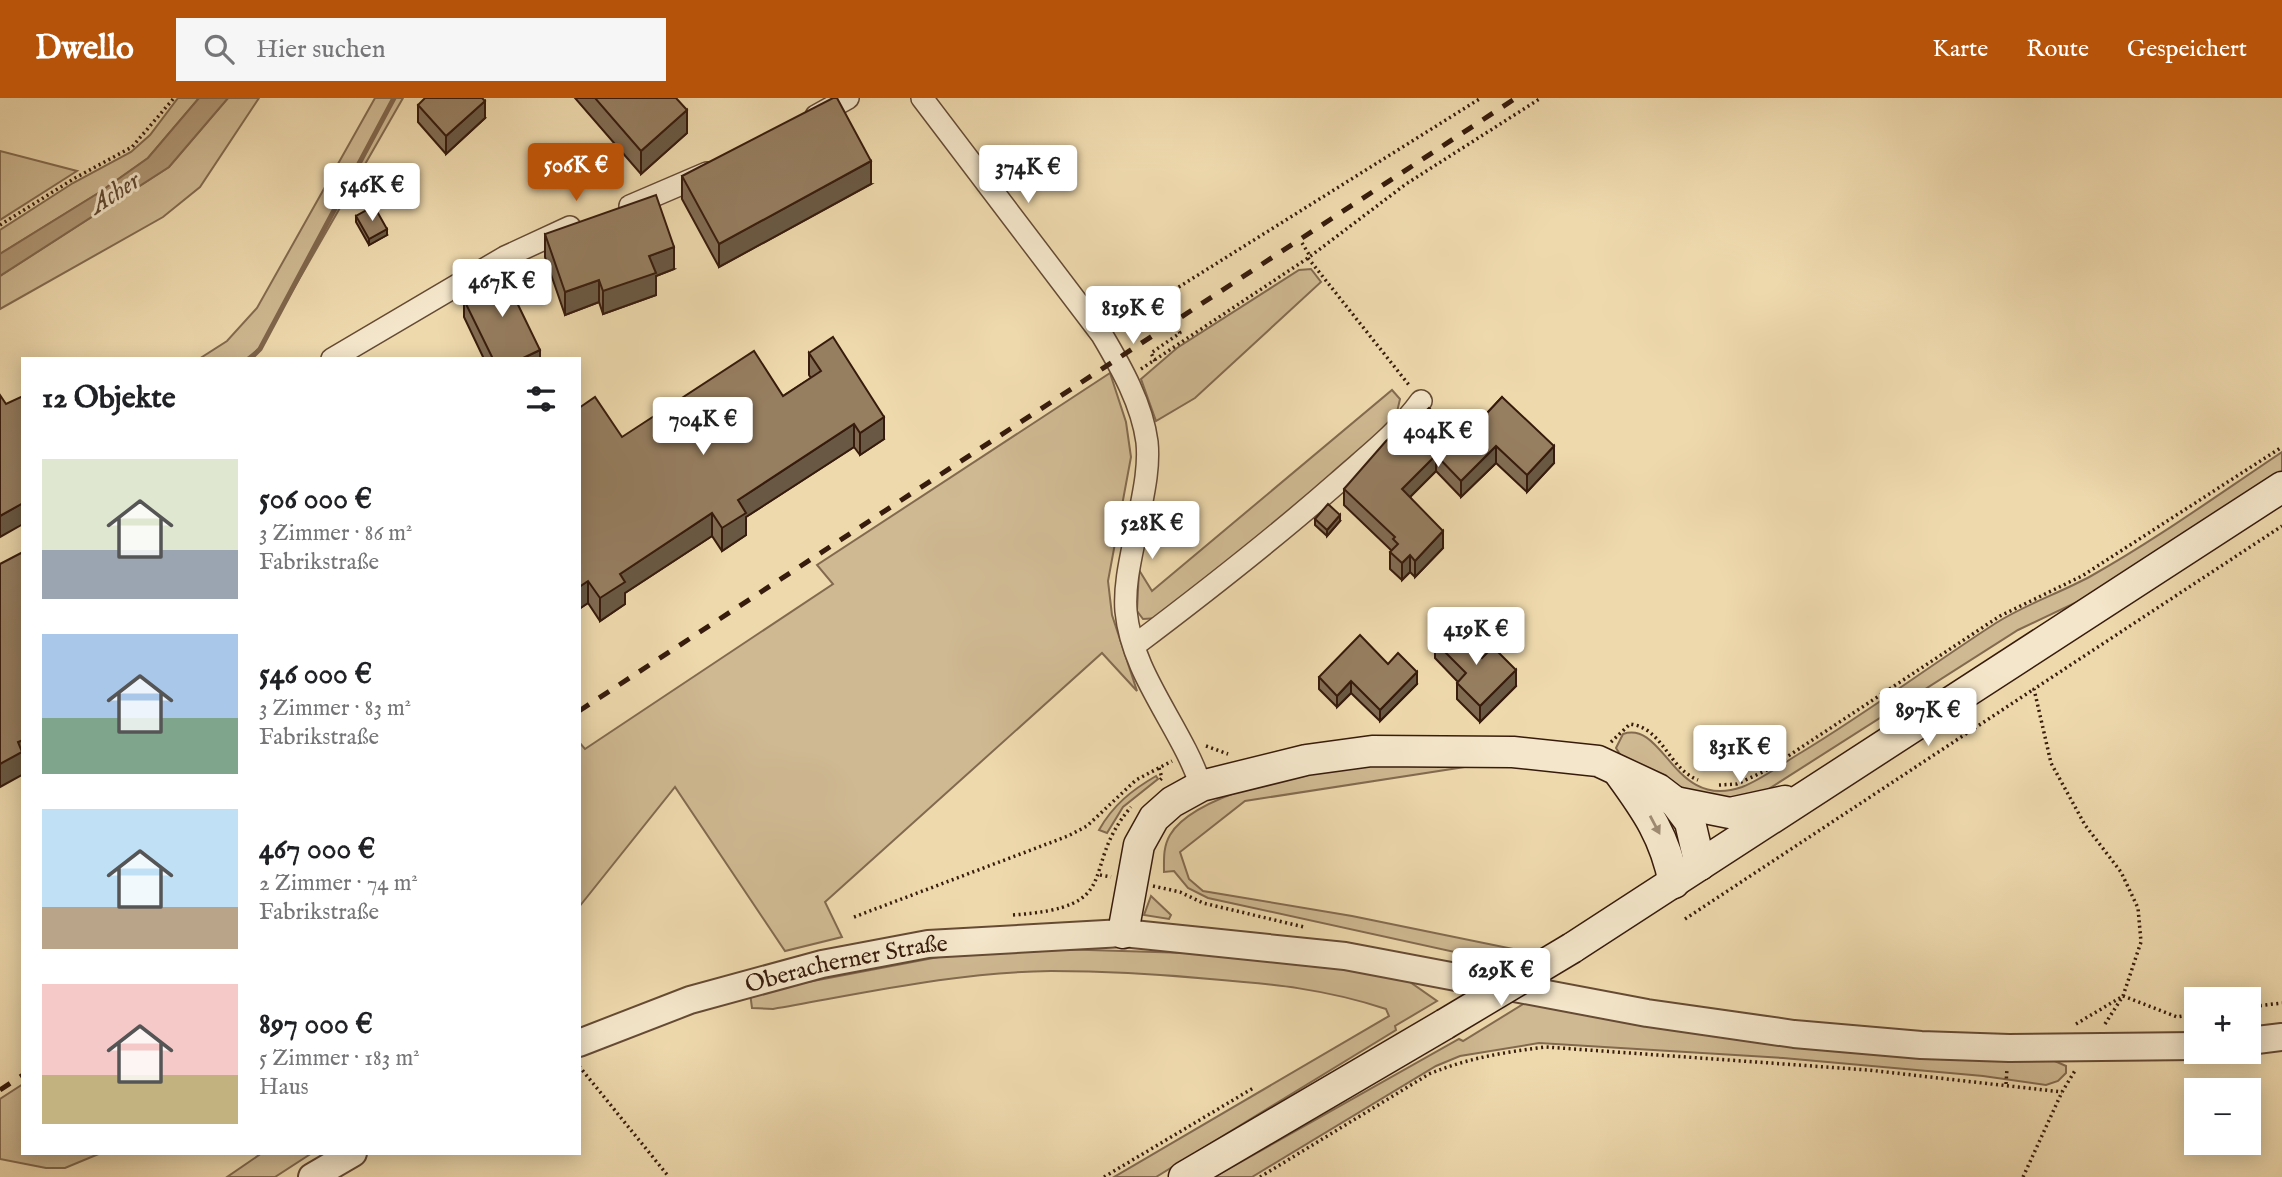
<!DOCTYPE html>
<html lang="de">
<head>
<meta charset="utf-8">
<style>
  :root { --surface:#fff; --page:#f6f6f6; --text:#202124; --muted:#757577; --accent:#b45309 }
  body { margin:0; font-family:"IM FELL English",serif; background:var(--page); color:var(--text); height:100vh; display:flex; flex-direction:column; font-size:26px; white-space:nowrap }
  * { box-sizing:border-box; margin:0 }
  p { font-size:23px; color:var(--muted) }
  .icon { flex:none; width:38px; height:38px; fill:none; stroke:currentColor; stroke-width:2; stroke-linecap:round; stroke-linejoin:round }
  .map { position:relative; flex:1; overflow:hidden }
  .side { position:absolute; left:21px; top:259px; width:560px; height:798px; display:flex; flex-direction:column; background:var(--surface); border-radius:0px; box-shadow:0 4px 18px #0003 }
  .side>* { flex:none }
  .fabs { position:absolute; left:2184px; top:889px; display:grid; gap:14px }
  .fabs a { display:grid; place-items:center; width:77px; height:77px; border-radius:0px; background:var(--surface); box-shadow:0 4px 18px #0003; font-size:35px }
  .price { position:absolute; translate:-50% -60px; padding:0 16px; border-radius:7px; background:#fff; color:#222; font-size:23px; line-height:46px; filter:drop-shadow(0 2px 4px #0008) }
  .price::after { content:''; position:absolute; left:50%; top:42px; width:21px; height:16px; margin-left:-10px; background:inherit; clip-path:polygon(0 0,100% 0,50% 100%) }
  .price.selected { background:var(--accent); color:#fff }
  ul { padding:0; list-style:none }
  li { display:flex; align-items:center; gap:21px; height:175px; padding:0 21px }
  li span { display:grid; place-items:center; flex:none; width:196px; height:140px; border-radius:0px; color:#555 }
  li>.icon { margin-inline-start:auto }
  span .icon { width:84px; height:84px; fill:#fffc; stroke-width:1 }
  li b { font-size:30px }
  h2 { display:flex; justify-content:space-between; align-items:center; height:84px; padding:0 21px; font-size:30px }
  header { display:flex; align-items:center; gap:42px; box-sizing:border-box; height:98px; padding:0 35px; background:var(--accent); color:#fff }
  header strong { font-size:33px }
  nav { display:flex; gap:38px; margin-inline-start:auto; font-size:24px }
  .search { width:490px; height:63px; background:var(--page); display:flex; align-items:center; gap:18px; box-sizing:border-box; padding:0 24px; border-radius:0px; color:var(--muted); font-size:26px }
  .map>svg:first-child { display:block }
</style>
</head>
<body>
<header>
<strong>Dwello</strong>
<div class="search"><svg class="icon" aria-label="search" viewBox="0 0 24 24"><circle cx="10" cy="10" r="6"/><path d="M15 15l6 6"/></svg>Hier suchen</div>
<nav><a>Karte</a><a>Route</a><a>Gespeichert</a></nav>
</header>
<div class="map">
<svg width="2282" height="1079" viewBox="0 0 2282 1079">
  <rect width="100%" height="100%" fill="#eed9ad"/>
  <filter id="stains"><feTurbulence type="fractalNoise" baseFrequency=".00286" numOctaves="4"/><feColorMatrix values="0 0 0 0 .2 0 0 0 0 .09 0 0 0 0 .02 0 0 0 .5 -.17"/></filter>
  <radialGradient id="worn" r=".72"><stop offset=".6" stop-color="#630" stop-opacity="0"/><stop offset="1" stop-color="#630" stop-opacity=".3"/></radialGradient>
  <!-- green -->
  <g fill="#cfb992" stroke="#836a4f" stroke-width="2">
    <path d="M178 0H199L148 60 100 94 0 156V132L73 85 131 54 150 37Z"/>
    <path d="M228 0H259L200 89 163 119 0 211V178L169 69Z"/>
    <path d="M375 0H403L259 251 246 261H199L227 243 257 210Z"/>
    <path d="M0 53 77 73 0 122Z"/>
    <path d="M1311 171 1321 184 1195 300 1156 323 1141 281 1177 250 1299 172Z"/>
    <path d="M1110 275 1126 324 1131 359 1108 483 1112 517 1137 593 1102 555 825 804 842 839 785 853 675 689 579 809V644L585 651 833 486 817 467Z"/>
    <path d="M1392 292 1400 301 1394 327 1159 520 1143 521 1137 513 1139 472 1152 493Z"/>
    <path d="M2282 354V373L2096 495 2018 532 1767 692 1709 706 1621 658 1616 650 1623 636C1665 622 1673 713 1742 689 1763 681 1783 665 1802 654 1868 614 1931 567 1996 525 2026 506 2060 495 2091 478 2157 441 2219 396 2282 354Z"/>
    <path d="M1497 664 1245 703 1180 754 1189 781 1203 793 1352 818 1518 852 1500 864 1208 800 1188 790 1174 773 1164 774C1164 761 1163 749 1170 737 1193 697 1306 672 1351 666 1393 659 1453 664 1497 664Z"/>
    <path d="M1156 678 1158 681 1123 709 1107 735 1099 732C1113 707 1132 692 1156 678Z"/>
    <path d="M1151 798 1171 817 1169 821 1144 817Z"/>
    <path d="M1056 851 1188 855 1329 866 1407 882 1437 903 1395 928 1396 932 1156 1079H1114L1389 918 1386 911C1326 891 1273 886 1210 881 1157 876 1104 873 1051 873 958 874 865 895 773 911L752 910 750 895 949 857Z"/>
    <path d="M1539 903 2048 960 2066 968V975L2058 983 2046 987 1983 978 1783 960 1539 945 1460 958 1436 968 1252 1079H1214L1459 941 1463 943 1525 905Z"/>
    <path d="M23 986V1055H101L65 1070H46L0 1061V1001Z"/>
    <path d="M262 1055H312L275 1079H227Z"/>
  </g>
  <!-- water -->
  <path fill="#b09876" stroke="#80664c" stroke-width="2" d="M199 0H228L169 69 0 178V156L100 94 148 60Z"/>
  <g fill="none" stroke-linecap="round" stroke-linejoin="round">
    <!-- stream -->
    <path stroke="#80664c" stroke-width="5" d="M250 261 260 251 394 0"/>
    <defs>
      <g id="minor">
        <path d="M922 0 1102 237C1121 269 1142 306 1147 344 1150 374 1141 405 1136 434 1131 459 1124 487 1126 513 1132 577 1181 628 1201 688"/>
        <path d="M816 18 848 0"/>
        <path d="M630 108 707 75"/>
        <path d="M332 261 505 159 570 129"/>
        <path d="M1135 547C1204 495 1272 442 1337 385 1366 359 1398 335 1421 303"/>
      </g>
      <g id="tertiary">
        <path d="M2249 943 2282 939"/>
        <path id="s1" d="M579 945 690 902 822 866 928 846 1123 835 1345 858 1647 915 1794 936 1921 947 2009 950 2196 948"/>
        <path d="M312 1079 353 1055"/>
      </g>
      <g id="secondary">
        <path d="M1620 676C1647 713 1665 739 1674 785"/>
        <path d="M1675 704 1730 715 1785 703"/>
        <path d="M1123 835 1139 747 1154 720 1172 704 1201 688 1306 662 1372 653 1513 654 1598 663 1658 691 1675 704 1690 724 1700 767"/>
        <path d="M1572 850 2282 389"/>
        <path d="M1184 1079 1445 926"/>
      </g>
    </defs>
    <!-- minor casing -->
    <use href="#minor" stroke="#654a34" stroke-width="24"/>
    <!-- tertiary casing -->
    <use href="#tertiary" stroke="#654a34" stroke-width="30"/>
    <!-- secondary casing -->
    <use href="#secondary" stroke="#371b0c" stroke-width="33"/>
    <!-- path -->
    <g stroke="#371b0c" stroke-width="3.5" stroke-dasharray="2 3.5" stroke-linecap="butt">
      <path d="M0 127 75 80 132 49 174 0"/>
      <path d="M1302 145 1310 158"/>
      <path d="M1308 160 1409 287"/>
      <path d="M1118 227 1481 0"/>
      <path d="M1155 263 1151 255 1180 235 1175 227"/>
      <path d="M1141 271 1308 160 1406 86 1541 0"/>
      <path d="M1611 644 1630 626C1663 630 1668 670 1698 682"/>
      <path d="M1206 648 1228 656"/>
      <path d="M1159 670 1162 680 1159 683"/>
      <path d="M1719 687 1737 686 1767 672 2000 518 2082 478 2282 349"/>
      <path d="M1100 777 1111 779"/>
      <path d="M1153 788 1180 794 1203 805 1304 829"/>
      <path d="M1013 817C1128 809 1077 772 1131 709"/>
      <path d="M854 819 1068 738 1087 728 1136 682 1172 663"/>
      <path d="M1685 821 2034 591"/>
      <path d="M2123 898 2177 919 2196 916"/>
      <path d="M2249 909 2282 905"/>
      <path d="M2076 926 2123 898"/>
      <path d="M2105 926 2123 898 2141 844 2138 810 2121 774 2085 727 2051 665 2034 591 2282 428"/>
      <path d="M579 968 669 1079"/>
      <path d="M2006 986 2007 970"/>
      <path d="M1104 1079 1255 989"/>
      <path d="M1260 1079 1429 976C1468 960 1505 954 1546 949L1868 972 2062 994"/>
      <path d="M2023 1079 2062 994 2076 971"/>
    </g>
    <!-- minor -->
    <use href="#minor" stroke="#f4e6ca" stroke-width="21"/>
    <!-- tertiary -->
    <use href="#tertiary" stroke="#f4e6ca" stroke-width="26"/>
    <!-- secondary -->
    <use href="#secondary" stroke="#f4e6ca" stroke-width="30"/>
    <!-- rail -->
    <g stroke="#371b0c" stroke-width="5" stroke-dasharray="12 12" stroke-linecap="butt">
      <path d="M579 613 1516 0"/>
      <path d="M0 992 23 977"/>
    </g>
    <defs>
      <path id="secondary-bridge" d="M1445 926 1572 850"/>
    </defs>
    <!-- secondary-bridge casing -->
    <use href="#secondary-bridge" stroke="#371b0c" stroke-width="33" stroke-linecap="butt"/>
    <!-- secondary-bridge -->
    <use href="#secondary-bridge" stroke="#f4e6ca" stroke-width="30"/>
  </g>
  <!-- wall -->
  <g fill="#816c53" stroke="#371b0c" stroke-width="2">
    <path d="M575 0H676L687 35 641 76Z"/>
    <path d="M418 7 485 20 446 56 418 24Z"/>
    <path d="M682 78 871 86 719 169 682 101Z"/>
    <path d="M356 118 387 137 369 147 356 124Z"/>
    <path d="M545 136 674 171 656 178V197L603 216 599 204 565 217 545 159Z"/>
    <path d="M486 175 512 196 540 261H484L464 219V202L486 191Z"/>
    <path d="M809 255 884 341 860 357 854 349 746 419V437L722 453 712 438 625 495V506L600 523 588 505 579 511 622 339 783 298 811 280 809 277Z"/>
    <path d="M1502 299 1554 365 1527 394 1496 365 1461 399 1436 373 1410 399 1443 450 1415 479 1410 474 1402 482 1390 471V454L1392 453 1344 407V391L1397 341 1461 343Z"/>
    <path d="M1315 421 1340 423 1327 438 1315 427Z"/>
    <path d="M1435 544 1482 560 1516 588 1480 624 1457 601V585L1458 584 1435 560Z"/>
    <path d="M1388 566 1417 586 1380 623 1351 595 1337 609 1319 591V579Z"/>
  </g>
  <!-- shaded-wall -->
  <g fill="#695843" stroke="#371b0c" stroke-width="2">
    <path d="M485 3V20L446 56V38Z"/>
    <path d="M687 12V35L641 76V53Z"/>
    <path d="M871 63V86L719 169V146Z"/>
    <path d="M387 131V137L369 147V141Z"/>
    <path d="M674 149V171L656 178V197L603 216V193L649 158Z"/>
    <path d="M512 178V196L506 182Z"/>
    <path d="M599 182V204L565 217V194Z"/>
    <path d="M540 252V261H521Z"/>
    <path d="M884 319V341L860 357V335Z"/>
    <path d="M854 326V349L746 419V437L722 453V430L738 402Z"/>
    <path d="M1496 348V365L1461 399V383Z"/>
    <path d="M1554 348V365L1527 394V377Z"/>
    <path d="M1436 357V373L1402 407V391Z"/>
    <path d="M23 405V426L0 439V418Z"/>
    <path d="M712 415V438L625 495V506L600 523V500L620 476Z"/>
    <path d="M1340 417V423L1327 438V432Z"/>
    <path d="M1443 433V450L1415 479V463Z"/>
    <path d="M1410 457V474L1402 482V465Z"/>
    <path d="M588 483V505L579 511V489Z"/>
    <path d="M1516 572V588L1480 624V608Z"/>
    <path d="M1417 574V586L1380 623V612Z"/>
    <path d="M1351 583V595L1337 609V598Z"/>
    <path d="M23 642 22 677 0 689V666L18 644Z"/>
  </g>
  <!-- building -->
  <g fill="#967e60" stroke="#371b0c" stroke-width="2">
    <path d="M425 0H482L485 3 446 38 418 7Z"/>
    <path d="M595 0H676L687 12 641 53Z"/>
    <path d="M833 0H837L871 63 719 146 682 78Z"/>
    <path d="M656 97 674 149 649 158 656 175 603 193 599 182 565 194 545 136Z"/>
    <path d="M374 108 387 131 369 141 356 118Z"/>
    <path d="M506 165 512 178 506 182 540 252 521 261H493L464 202 492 188 486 175Z"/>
    <path d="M833 239 884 319 860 335 854 326 738 402 746 415 722 430 712 415 620 476 625 484 600 500 588 483 579 489V310L595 299 622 339 754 253 783 298 821 273 809 255Z"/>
    <path d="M0 297 6 306 23 298V405L0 418Z"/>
    <path d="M1502 299 1554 348 1527 377 1496 348 1461 383 1436 357 1402 391 1443 433 1415 463 1410 457 1402 465 1390 454 1398 446 1393 441 1395 439 1344 391 1386 343 1393 337 1397 341 1429 310 1461 343Z"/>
    <path d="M1328 406 1340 417 1327 432 1315 421Z"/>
    <path d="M23 454V642L18 644 22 654 0 666V466Z"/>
    <path d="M1450 528 1482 560 1493 549 1516 572 1480 608 1457 585 1466 575 1435 544Z"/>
    <path d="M1360 537 1388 566 1398 555 1417 574 1380 612 1351 583 1337 598 1319 579Z"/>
  </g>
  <!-- one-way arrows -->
  <defs><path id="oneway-solid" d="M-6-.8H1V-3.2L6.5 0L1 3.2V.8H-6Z" transform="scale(1.75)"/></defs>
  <use fill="#9f8b74" href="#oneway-solid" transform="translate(1655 727) rotate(62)"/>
  <g text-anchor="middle" stroke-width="6" stroke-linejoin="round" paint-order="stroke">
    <!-- street labels -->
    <g font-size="24" fill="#371b0c" stroke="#f4e6ca">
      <text dy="8" stroke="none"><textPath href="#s1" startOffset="280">Oberacherner Straße</textPath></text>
    </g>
    <!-- water labels -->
    <g font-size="26" font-style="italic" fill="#614731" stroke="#f4e6ca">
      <text transform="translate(114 94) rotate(-33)" y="9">Acher</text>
    </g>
  </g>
  <rect width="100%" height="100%" filter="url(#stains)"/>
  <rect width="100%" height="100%" fill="url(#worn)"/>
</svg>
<div class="fabs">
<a>+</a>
<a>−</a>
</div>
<b class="price selected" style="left:576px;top:105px">506K €</b>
<b class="price" style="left:1028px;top:107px">374K €</b>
<b class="price" style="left:372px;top:125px">546K €</b>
<b class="price" style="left:502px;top:221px">467K €</b>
<b class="price" style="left:1133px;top:248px">819K €</b>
<b class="price" style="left:703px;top:359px">704K €</b>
<b class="price" style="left:1438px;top:371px">404K €</b>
<b class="price" style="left:1152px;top:463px">528K €</b>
<b class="price" style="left:1476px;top:569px">419K €</b>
<b class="price" style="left:1928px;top:650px">897K €</b>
<b class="price" style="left:1740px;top:687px">831K €</b>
<b class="price" style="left:1501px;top:910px">629K €</b>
<section class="side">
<h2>12 Objekte<svg class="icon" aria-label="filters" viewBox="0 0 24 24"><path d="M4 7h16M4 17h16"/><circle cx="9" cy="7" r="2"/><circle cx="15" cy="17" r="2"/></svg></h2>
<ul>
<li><span style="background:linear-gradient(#dfe7d0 65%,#9aa5b1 0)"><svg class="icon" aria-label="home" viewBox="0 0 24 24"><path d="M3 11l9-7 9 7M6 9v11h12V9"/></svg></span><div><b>506 000 €</b><p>3 Zimmer · 86 m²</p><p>Fabrikstraße</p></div></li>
<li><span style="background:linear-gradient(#a9c7e8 60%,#7fa58c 0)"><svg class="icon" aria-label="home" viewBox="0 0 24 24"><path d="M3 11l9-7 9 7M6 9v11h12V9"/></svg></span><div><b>546 000 €</b><p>3 Zimmer · 83 m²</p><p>Fabrikstraße</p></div></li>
<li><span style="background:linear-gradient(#bfe0f5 70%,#b9a48a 0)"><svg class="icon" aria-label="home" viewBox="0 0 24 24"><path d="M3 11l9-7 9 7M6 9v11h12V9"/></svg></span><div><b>467 000 €</b><p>2 Zimmer · 74 m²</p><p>Fabrikstraße</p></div></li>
<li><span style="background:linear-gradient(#f6c9c9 65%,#c2b280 0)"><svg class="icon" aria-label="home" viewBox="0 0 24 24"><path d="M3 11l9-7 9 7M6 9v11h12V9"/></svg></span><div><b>897 000 €</b><p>5 Zimmer · 183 m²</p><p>Haus</p></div></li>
</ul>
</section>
</div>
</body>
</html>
